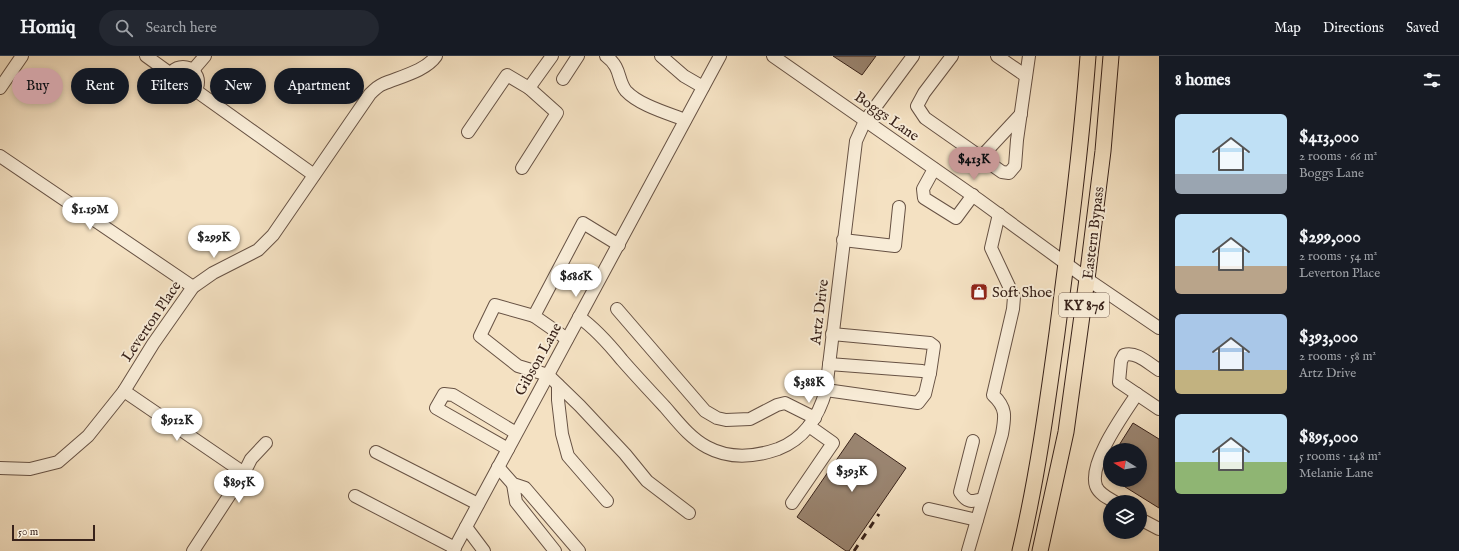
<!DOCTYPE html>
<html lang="en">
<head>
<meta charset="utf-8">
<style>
  :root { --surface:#171b24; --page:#242831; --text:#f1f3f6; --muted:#9ea1a6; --line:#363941; --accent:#c59692 }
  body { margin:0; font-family:"IM FELL English",serif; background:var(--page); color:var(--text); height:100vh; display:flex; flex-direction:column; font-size:15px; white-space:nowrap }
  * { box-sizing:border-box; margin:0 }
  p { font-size:13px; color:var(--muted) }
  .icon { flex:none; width:22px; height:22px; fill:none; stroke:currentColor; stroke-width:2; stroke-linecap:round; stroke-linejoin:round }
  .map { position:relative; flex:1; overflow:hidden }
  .sheet { display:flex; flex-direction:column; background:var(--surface); width:300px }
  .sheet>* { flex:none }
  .guide { position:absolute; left:12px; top:12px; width:380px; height:36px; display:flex; gap:8px }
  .needle { width:26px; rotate:281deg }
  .buttons { position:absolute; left:1103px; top:387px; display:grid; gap:8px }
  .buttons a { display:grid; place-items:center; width:44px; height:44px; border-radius:50%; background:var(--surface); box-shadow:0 2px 6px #0003; font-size:20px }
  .scale { position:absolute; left:12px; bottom:10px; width:83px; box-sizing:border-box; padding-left:4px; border:2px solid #38221a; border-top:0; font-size:11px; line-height:14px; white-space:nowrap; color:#38221a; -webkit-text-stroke:3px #f8ecd7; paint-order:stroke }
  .price { position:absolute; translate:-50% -34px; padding:0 9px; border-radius:14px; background:#fff; color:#222; font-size:13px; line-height:26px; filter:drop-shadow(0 1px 2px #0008) }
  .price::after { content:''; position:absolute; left:50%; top:24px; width:12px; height:9px; margin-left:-6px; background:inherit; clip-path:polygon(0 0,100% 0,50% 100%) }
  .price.selected { background:var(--accent); color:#111 }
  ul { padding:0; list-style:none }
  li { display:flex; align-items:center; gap:12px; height:100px; padding:0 16px }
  li span { display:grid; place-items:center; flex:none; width:112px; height:80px; border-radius:6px; color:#555 }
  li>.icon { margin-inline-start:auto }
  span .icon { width:48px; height:48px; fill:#fffc; stroke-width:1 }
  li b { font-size:17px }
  h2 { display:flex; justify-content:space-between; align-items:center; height:48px; padding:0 16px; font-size:17px }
  .pill { padding:0 14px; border-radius:18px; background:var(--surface); box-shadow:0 2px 6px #0003; font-size:14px; line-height:36px }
  .pill.selected { background:var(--accent); color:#111 }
  header { display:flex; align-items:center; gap:24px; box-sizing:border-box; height:56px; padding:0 20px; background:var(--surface); border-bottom:1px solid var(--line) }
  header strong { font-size:19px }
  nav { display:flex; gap:22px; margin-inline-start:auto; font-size:14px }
  .search { width:280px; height:36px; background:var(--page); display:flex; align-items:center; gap:10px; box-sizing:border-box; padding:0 14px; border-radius:22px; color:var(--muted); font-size:15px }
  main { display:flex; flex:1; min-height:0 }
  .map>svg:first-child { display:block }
</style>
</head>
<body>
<header>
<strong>Homiq</strong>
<div class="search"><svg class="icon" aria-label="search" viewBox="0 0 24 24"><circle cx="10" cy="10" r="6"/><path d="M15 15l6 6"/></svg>Search here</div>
<nav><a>Map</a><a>Directions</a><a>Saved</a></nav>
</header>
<main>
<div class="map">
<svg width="1159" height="495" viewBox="0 0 1159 495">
  <rect width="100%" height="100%" fill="#f4e1c2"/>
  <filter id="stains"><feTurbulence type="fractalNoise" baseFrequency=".005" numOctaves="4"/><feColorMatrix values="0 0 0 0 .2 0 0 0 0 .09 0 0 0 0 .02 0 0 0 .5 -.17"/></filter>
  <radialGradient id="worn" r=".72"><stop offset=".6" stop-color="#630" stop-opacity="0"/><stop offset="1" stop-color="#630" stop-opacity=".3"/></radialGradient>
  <!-- building -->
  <g fill="#9a8571" stroke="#38221a">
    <path d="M833 0H876L862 19Z"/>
    <path d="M1133 367 1159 383V452L1114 424H1140V394H1116Z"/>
    <path d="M855 377 906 412 849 495H846L797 461Z"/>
  </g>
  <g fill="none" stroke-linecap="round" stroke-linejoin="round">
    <defs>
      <g id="minor">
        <path d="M146 0 171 18"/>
        <path d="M606 0C622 12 617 24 626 35 639 49 667 57 685 64"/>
        <path d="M661 0 684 20 703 31"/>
        <path d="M773 0 979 144 1087 223 1159 272"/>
        <path d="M952 0 924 37 917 50 925 62 1002 116 1009 117 1015 110 1017 84 1029 0"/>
        <path d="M997 0 1026 20"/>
        <circle cx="183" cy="26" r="15"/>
        <path d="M193 14 205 0"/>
        <path d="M563 23 578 0"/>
        <path d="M0 32 22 0"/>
        <path d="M195 34 314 119"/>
        <path d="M468 76 507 19 529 32 552 0"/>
        <path d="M0 100 193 231"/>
        <path d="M981 101 1021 58"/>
        <path d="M522 112 557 57 529 32"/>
        <path d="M934 113 923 133 924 142 956 162 973 139"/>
        <path d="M843 184 895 190 899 151"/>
        <path d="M617 253 705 355 717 362 726 364 750 363 777 349 785 347 815 362"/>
        <path d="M534 260 495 249 480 280 518 310 548 319 580 350 625 398 647 425 689 457"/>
        <path d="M579 261C596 273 609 288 622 304 636 320 651 336 665 351 678 366 690 382 707 391 729 403 755 401 778 393 804 383 819 360 826 334L856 85 865 65 913 0"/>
        <path d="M832 278 930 287 934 290 930 317"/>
        <path d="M567 283 534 260 583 167 619 189"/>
        <path d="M1159 314C1149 308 1137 295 1124 299L1121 305 1119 326 1159 353"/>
        <path d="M558 329V344L562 378 568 400 607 445"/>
        <path d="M826 334 918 347 925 338 930 317 922 315 829 308"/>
        <path d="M124 335 244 417"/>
        <path d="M973 385 960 436C967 447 971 446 983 443"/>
        <path d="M508 393 436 352 444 338 453 339 516 377"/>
        <path d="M376 396 478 448"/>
        <path d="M498 411 513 428 525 432 579 495"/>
        <path d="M0 412 30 413 58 406 88 380 124 335 153 288 193 231 213 217 258 194 273 179 370 38C374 34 378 30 383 28 399 21 426 15 436 0"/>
        <path d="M513 428 516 446 555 495"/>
        <path d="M355 440 455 492"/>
        <path d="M1115 446C1108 442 1099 438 1096 430 1088 407 1124 358 1137 338"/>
        <path d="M792 447 833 387 809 370"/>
        <path d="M929 453 977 464"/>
        <path d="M1140 463 1159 473"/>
        <path d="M466 471 484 495"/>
        <path d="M193 495 244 417 251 403 266 387"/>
        <path d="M453 495 720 0"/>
        <path d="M968 495 1002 378C1005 361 1007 352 993 339L1013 253 1014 241 991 192 999 158"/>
      </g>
      <g id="major">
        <path d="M1020 495C1037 423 1047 350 1057 277 1069 185 1081 93 1088 0"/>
        <path d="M1040 495 1066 376 1087 223 1103 95 1111 0"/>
      </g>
    </defs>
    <!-- minor casing -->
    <use href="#minor" stroke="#675244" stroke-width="14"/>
    <!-- major casing -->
    <use href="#major" stroke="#38221a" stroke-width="17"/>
    <!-- minor -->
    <use href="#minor" stroke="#f8ecd7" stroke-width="12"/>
    <!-- major -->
    <use href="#major" stroke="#f4e1c2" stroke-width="15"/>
    <!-- rail -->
    <path stroke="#38221a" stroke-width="3" stroke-dasharray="7 7" stroke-linecap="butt" d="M854 495 879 458"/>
  </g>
  <!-- icons -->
  <defs>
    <symbol id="shop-square" viewBox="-11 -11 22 22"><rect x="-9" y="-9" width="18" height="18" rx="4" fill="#8f2418" stroke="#f8ecd7"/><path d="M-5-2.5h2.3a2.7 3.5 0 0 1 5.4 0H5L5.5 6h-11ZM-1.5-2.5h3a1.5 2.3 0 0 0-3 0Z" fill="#fff"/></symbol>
  </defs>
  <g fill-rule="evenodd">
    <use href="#shop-square" x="969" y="226" width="20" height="20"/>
  </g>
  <g text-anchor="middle" stroke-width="4" stroke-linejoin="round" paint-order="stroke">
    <!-- shield labels -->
    <rect fill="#f8ecd7" stroke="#725f53" stroke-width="1" x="1059" y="237" width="50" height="24" rx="3"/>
    <g font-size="14" font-weight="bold" fill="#38221a">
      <text x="1084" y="254">KY 876</text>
    </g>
    <!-- street labels -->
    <g font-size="15" fill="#38221a" stroke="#f8ecd7">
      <text transform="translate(887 60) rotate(35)" y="5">Boggs Lane</text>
      <text transform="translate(1093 177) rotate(-83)" y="5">Eastern Bypass</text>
      <text transform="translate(819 256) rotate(-83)" y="5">Artz Drive</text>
      <text transform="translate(151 265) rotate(-56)" y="5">Leverton Place</text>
      <text transform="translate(538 303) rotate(-61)" y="5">Gibson Lane</text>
    </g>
    <!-- poi labels -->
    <g font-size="15" fill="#38221a" stroke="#f8ecd7" text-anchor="start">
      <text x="992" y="241">Soft Shoe</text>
    </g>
  </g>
  <rect width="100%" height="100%" filter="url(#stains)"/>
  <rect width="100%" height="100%" fill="url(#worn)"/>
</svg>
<div class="buttons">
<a><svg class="needle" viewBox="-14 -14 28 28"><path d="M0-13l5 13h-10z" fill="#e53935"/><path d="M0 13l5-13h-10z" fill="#9ea1a6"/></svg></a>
<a><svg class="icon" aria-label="layers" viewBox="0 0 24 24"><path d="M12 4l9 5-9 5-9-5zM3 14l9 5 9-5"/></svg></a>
</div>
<div class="scale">50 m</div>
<b class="price selected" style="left:974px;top:125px">$413K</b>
<b class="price" style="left:90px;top:175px">$1.19M</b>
<b class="price" style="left:214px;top:203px">$299K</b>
<b class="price" style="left:576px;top:242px">$686K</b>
<b class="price" style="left:809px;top:348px">$388K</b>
<b class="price" style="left:177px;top:386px">$912K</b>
<b class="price" style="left:852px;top:437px">$393K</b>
<b class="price" style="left:239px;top:448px">$895K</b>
<div class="guide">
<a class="pill selected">Buy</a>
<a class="pill">Rent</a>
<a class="pill">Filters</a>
<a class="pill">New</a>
<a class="pill">Apartment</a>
</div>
</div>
<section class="sheet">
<h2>8 homes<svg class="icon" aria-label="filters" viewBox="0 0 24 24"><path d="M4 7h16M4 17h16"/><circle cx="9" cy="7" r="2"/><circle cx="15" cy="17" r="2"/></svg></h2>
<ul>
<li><span style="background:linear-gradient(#bfe0f5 75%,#9aa5b1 0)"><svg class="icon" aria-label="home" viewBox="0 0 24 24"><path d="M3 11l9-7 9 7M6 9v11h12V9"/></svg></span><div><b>$413,000</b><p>2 rooms · 66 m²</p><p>Boggs Lane</p></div></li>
<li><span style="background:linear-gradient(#bfe0f5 65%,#b9a48a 0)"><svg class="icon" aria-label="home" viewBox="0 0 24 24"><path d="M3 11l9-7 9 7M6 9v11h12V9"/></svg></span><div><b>$299,000</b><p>2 rooms · 54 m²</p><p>Leverton Place</p></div></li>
<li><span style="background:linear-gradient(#a9c7e8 70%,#c2b280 0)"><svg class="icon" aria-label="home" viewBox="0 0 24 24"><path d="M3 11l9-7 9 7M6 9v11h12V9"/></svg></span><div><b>$393,000</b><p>2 rooms · 58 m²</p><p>Artz Drive</p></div></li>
<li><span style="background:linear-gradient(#bfe0f5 60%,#8fb573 0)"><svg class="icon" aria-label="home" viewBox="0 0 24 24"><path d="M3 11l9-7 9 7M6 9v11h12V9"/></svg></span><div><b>$895,000</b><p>5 rooms · 148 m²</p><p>Melanie Lane</p></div></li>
</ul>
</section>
</main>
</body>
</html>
